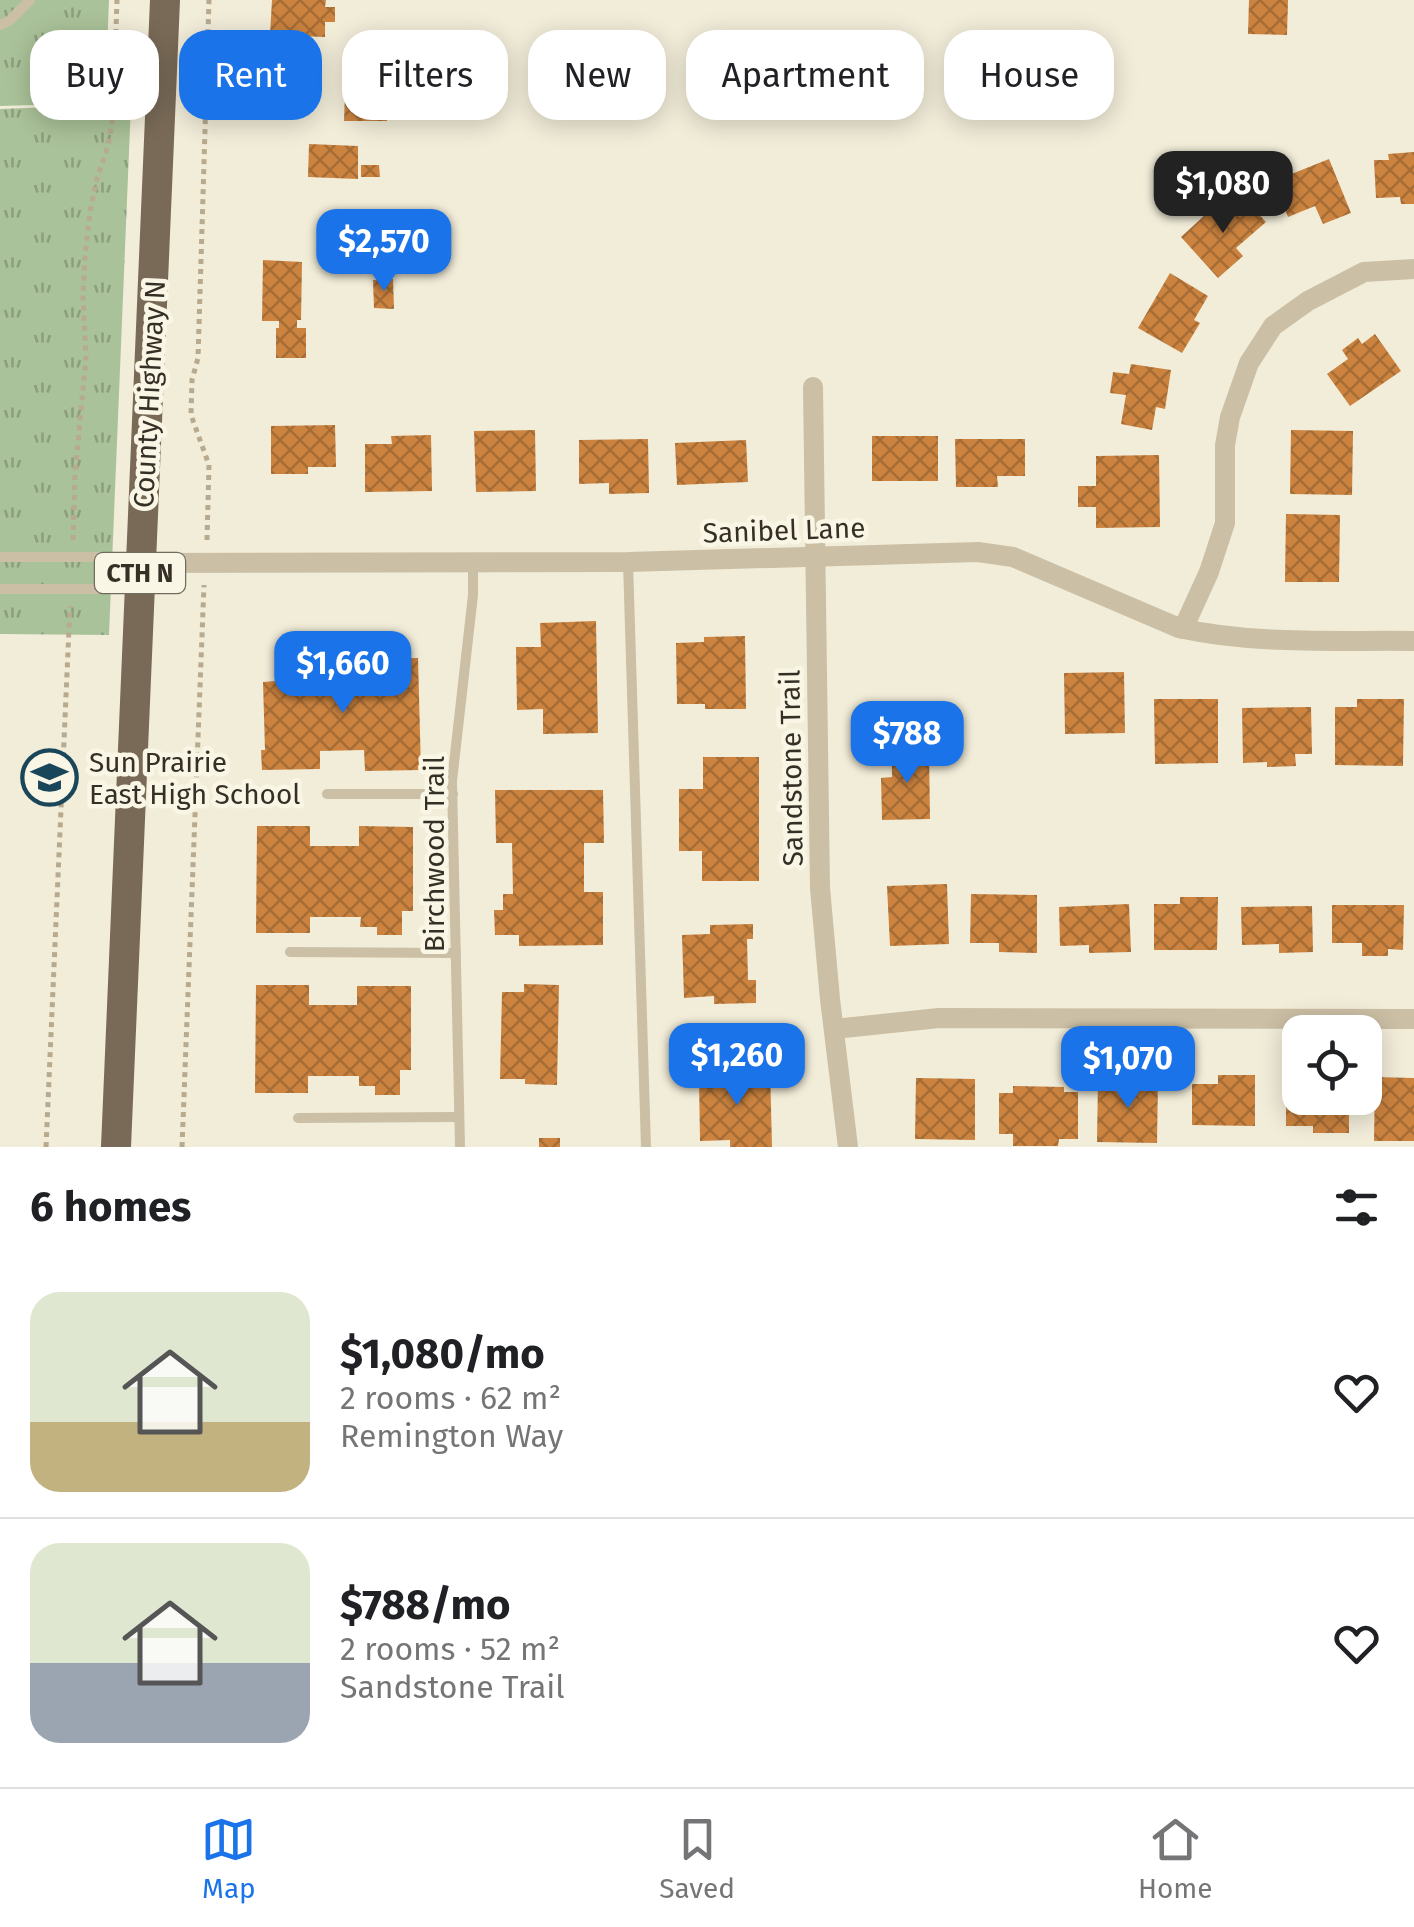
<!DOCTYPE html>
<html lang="en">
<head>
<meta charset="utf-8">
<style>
  :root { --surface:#fff; --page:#f6f6f6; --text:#202124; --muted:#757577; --line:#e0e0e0; --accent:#1a73e8 }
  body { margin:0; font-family:"Fira Sans",sans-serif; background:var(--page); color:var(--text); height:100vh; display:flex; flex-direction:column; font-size:38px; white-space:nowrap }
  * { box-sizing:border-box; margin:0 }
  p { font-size:32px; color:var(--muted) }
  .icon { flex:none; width:55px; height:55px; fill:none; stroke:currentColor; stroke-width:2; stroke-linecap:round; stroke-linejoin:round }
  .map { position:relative; height:1147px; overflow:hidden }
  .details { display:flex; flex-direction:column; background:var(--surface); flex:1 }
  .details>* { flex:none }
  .top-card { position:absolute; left:30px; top:30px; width:1355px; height:90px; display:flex; gap:20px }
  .fabs { position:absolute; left:1282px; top:1015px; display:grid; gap:20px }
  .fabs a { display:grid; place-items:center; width:100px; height:100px; border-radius:20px; background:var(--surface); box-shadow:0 5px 25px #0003; font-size:50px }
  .price { position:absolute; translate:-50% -85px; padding:0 22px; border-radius:20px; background:var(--accent); color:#fff; font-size:32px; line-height:65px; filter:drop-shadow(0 2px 5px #0008) }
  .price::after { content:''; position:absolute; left:50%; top:60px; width:30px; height:22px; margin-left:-15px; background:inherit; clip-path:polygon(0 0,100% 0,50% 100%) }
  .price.active { background:#222; color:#fff }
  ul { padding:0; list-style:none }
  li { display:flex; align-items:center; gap:30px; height:250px; padding:0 30px }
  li+li { border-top:2px solid var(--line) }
  li span { display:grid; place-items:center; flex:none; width:280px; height:200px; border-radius:30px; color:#555 }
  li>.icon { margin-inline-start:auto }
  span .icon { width:120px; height:120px; fill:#fffc; stroke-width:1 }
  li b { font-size:42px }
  h2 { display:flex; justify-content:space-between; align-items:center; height:120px; padding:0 30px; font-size:42px }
  .pill { padding:0 35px; border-radius:30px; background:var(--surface); box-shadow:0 5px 25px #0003; font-size:35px; line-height:90px }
  .pill.active { background:var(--accent); color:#fff }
  .tabs { display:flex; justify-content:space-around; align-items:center; height:140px; border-top:2px solid var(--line); background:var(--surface); font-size:28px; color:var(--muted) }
  .tabs a { display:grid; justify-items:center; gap:5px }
  .tabs .active { color:var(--accent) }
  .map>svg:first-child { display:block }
</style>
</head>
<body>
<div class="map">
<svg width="1414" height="1147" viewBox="0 0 1414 1147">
  <defs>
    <pattern id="park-tufts" width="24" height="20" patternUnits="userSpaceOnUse" patternTransform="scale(2.5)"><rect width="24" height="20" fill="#aac299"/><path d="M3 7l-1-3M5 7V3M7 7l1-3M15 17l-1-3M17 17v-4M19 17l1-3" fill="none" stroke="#8b9e7d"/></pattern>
    <pattern id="building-cross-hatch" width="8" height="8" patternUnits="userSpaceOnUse" patternTransform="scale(2.5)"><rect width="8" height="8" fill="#cb833f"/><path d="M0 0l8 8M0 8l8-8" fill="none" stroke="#a66c35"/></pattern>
  </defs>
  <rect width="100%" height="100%" fill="#f2edd9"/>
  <!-- park -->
  <g fill="url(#park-tufts)">
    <path d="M0 0H109L105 103 0 106Z"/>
    <path d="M131 104 109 635 0 634V109Z"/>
  </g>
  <!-- building -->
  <g fill="url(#building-cross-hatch)">
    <path d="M272 0H326L325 7H335V22H325V37L270 35Z"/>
    <path d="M1249 0H1288L1287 35 1248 34Z"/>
    <path d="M345 92H375V98H387V121H344Z"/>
    <path d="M309 144 358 146V179L308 177Z"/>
    <path d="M1414 152V204H1401L1400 197 1376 198 1374 160H1389L1388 154Z"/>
    <path d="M1329 159 1351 213 1323 224 1315 206 1288 217 1274 181Z"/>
    <path d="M361 165H379L380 177H361Z"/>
    <path d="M1245 199 1266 222 1236 248 1243 256 1218 278 1181 237 1217 204 1227 215Z"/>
    <path d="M263 260 302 262 301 320H297V328H306V358H276V328H279V321H262Z"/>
    <path d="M1170 273 1208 296 1194 320 1200 323 1182 353 1138 328Z"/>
    <path d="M393 279 394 309 374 308 373 280Z"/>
    <path d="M1375 334 1401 371 1350 406 1327 374 1348 359 1342 350 1358 338 1362 344Z"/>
    <path d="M1131 364 1171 370 1165 409 1156 407 1152 430 1121 424 1126 395 1110 393 1113 372 1129 374Z"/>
    <path d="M335 425 336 467H308V474H271V426Z"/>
    <path d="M535 430 536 491 476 492 474 431Z"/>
    <path d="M1291 430 1353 431 1352 495 1290 494Z"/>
    <path d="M431 435 432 491 365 492V444H392L391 436Z"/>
    <rect x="872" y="436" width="66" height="45"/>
    <path d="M648 439 649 493 609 494V483L579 484V440Z"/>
    <path d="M955 439H1025V476H997L998 487H956Z"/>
    <path d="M746 440 748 482 677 485 675 443Z"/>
    <path d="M1159 455 1160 527 1096 528V507H1078V486H1096V456Z"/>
    <path d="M1286 514 1340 515 1339 582H1285Z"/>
    <path d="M596 621 598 733 543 734V709L517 710 516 647H541L540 623Z"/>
    <path d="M745 636 746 709H705V704H677L676 643 704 642V637Z"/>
    <path d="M304 658V667L319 666V678L365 677V659L418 658 421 770 365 771 364 750 320 751V769L262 770 261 750H265L263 682 276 681V659Z"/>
    <path d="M1124 672 1125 733 1065 734 1064 673Z"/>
    <path d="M1154 699H1218V763L1155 764Z"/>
    <path d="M1357 699H1404L1403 766 1335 765V707H1357Z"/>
    <path d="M1311 707 1312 754H1295L1296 766 1267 767V762L1243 763 1242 708Z"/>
    <path d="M892 749H929L930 819 882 820 881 778 892 777Z"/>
    <path d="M703 757H759V881H702V851H679V789H703Z"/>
    <path d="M495 790H603L604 843H584V892H603V945L519 946V935H495L494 910H503V894H513L512 843H496Z"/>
    <path d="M257 826H310V846H359V826L413 827V911H402V935H377V927H360L361 917H310V933H256Z"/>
    <path d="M947 884 949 944 890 946 887 886Z"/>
    <path d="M971 894 1037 895V953L999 952V943H970Z"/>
    <path d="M1180 897H1218L1217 950H1154V904H1180Z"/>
    <path d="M1129 904 1131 952 1089 953V945L1060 946 1059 907Z"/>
    <path d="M1332 905H1404L1403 950 1388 949V956H1362V943H1332Z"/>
    <path d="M1312 906 1313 952 1279 953V944L1242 945 1241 907Z"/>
    <path d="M753 924V939H747L748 980H756V1003L714 1004V996L684 998 682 935 710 934V925Z"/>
    <path d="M524 984 559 985 557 1085 525 1084V1079H500L502 992H524Z"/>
    <path d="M256 985H309V1005H357V986H411V1070H400V1095H375V1086H359V1076H308V1093H255Z"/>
    <path d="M770 1068 772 1147H730V1140L700 1141 699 1080 727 1079V1069Z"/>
    <path d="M1218 1075H1255V1126L1192 1125V1084H1218Z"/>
    <path d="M1375 1077 1414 1078V1141H1374Z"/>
    <path d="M916 1078 975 1079V1140L915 1139Z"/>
    <path d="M1098 1079 1158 1080 1157 1143 1097 1142Z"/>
    <path d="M1286 1085H1300V1098H1349V1133H1313V1126H1286Z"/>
    <path d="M1013 1086 1064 1087V1092H1078V1139H1059L1058 1146H1013V1134H999V1093H1013Z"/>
    <rect x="539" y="1138" width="21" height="9"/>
  </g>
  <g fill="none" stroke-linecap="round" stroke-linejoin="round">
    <!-- path -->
    <g stroke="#b7aa8f" stroke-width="5" stroke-dasharray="5 5" stroke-linecap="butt">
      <path d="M73 540 75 474 86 358 83 296 85 257 90 211 97 178 108 146 113 116 117 0"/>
      <path d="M207 540 209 465 191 415 192 380 198 358 209 0"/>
      <path d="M46 1147 70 606"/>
      <path d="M182 1147 204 585"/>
    </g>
    <!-- lane -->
    <g stroke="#cbbfa5" stroke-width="10">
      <path d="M0 25 9 21 30 0"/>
      <path d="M0 557H106L139 563"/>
      <path d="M628 562 646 1147"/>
      <path d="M0 589H104L136 566"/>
      <path d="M327 794H453"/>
      <path d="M290 952 456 953"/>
      <path d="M298 1118 459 1117"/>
      <path d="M460 1147 452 781 473 595V562"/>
    </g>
    <!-- street -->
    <g stroke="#cbbfa5" stroke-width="20">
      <path d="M813 387 820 888 830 999 848 1147"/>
      <path d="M140 563 628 562 978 552 1013 557 1179 628C1256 645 1336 640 1414 641"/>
      <path d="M1183 629 1209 572 1225 523V445L1230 417 1249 363 1273 326 1308 301 1364 272 1414 269"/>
      <path d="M834 1029 939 1018 1414 1019"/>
    </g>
    <!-- primary -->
    <path stroke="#796a57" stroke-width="30" d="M116 1147 165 0"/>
  </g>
  <!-- icons -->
  <defs>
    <symbol id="school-ring" viewBox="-11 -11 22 22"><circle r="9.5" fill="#faf6e6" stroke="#1a4659" stroke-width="1.5"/><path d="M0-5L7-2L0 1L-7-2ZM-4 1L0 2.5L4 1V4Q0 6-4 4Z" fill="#1a4659"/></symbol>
  </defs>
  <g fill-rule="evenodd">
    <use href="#school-ring" x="18" y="746" width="63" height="63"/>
  </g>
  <g text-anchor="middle" stroke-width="9" stroke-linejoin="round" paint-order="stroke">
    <!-- shield labels -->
    <rect fill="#faf6e6" stroke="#716b60" stroke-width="2.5" x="95" y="553" width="90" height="40" rx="8"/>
    <g font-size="25" font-weight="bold" fill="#362f26">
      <text x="140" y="582">CTH N</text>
    </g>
    <!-- street labels -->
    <g font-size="28" fill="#362f26" stroke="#faf6e6">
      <text transform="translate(149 394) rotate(-87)" y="10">County Highway N</text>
      <text transform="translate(784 530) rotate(-2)" y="10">Sanibel Lane</text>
      <text transform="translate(791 768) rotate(-91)" y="10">Sandstone Trail</text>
      <text transform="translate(434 854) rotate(-90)" y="10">Birchwood Trail</text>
    </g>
    <!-- poi labels -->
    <g font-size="28" fill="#362f26" stroke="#faf6e6" text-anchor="start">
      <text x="89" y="772">Sun Prairie<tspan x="89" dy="32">East High School</tspan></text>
    </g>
  </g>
</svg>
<div class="fabs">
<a><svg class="icon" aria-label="locate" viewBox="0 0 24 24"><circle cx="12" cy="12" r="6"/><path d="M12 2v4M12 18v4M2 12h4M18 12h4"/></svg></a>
</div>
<b class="price active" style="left:1223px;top:236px">$1,080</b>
<b class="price" style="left:384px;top:294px">$2,570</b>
<b class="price" style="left:343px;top:716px">$1,660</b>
<b class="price" style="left:907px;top:786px">$788</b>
<b class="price" style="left:737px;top:1108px">$1,260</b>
<b class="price" style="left:1128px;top:1111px">$1,070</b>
<div class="top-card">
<a class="pill">Buy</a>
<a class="pill active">Rent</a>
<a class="pill">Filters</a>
<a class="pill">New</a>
<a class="pill">Apartment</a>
<a class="pill">House</a>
</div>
</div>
<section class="details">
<h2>6 homes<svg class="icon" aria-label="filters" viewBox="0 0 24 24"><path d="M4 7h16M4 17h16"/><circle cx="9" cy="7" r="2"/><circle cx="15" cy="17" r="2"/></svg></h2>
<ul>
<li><span style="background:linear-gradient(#dfe7d0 65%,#c2b280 0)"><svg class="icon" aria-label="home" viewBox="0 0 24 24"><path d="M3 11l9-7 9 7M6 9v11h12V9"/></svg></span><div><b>$1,080/mo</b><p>2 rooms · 62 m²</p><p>Remington Way</p></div><svg class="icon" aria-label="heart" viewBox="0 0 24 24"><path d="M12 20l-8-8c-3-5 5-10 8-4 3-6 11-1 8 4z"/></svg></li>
<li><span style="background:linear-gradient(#dfe7d0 60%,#9aa5b1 0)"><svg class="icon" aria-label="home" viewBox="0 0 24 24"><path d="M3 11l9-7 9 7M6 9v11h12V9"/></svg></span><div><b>$788/mo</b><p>2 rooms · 52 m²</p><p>Sandstone Trail</p></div><svg class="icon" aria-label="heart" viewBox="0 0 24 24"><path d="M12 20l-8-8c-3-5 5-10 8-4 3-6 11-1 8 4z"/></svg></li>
</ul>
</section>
<nav class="tabs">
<a class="active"><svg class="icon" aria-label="map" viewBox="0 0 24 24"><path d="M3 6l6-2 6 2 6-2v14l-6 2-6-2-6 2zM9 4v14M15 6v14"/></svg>Map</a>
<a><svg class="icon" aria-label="saved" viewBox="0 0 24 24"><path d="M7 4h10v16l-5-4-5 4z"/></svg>Saved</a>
<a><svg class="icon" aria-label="home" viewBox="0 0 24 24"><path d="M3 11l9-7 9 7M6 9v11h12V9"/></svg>Home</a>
</nav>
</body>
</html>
